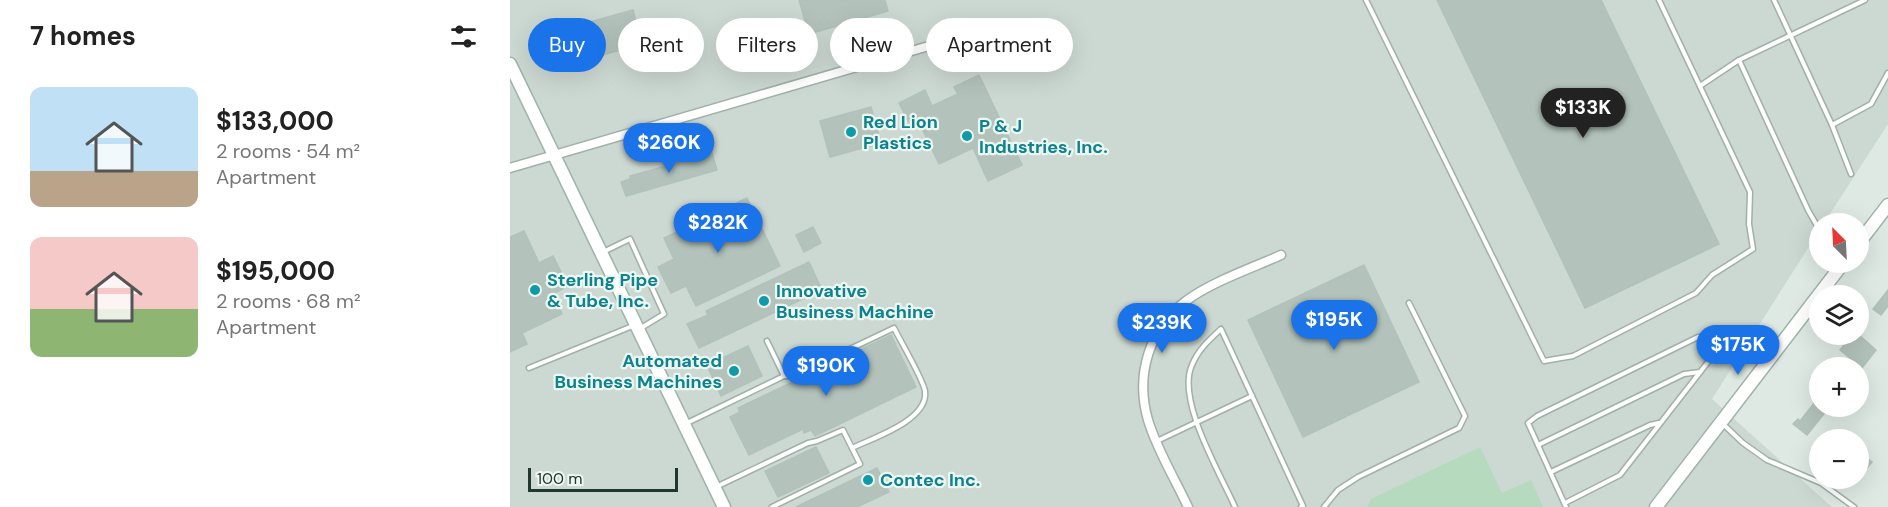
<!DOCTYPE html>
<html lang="en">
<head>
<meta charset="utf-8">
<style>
  :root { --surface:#fff; --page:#f2f2f2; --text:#222; --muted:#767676; --accent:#1a73e8 }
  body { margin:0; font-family:"DM Sans",sans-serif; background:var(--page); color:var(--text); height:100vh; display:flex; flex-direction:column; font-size:22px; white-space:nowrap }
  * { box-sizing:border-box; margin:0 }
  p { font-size:20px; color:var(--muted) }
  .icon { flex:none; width:33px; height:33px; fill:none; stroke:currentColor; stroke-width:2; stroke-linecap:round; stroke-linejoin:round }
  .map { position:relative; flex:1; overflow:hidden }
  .panel { display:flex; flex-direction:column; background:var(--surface); width:510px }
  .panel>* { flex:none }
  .banner { position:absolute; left:18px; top:18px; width:570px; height:54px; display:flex; gap:12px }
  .needle { width:39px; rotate:336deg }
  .controls { position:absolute; left:1299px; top:213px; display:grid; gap:12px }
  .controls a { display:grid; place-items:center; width:60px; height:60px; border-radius:50%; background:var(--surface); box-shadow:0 6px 24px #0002; font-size:30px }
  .scale { position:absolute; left:18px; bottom:15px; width:150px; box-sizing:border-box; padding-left:6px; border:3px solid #203830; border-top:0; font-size:16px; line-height:21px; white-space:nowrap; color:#203830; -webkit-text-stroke:4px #eef6f1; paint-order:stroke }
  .price { position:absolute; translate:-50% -51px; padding:0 14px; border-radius:21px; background:var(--accent); color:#fff; font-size:20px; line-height:39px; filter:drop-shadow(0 2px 3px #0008) }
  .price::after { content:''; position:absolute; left:50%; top:36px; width:18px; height:14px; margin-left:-9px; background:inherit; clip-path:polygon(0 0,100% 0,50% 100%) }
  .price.selected { background:#222; color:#fff }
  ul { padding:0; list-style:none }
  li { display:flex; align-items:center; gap:18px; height:150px; padding:0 30px }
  li span { display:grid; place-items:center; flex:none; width:168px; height:120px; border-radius:12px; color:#555 }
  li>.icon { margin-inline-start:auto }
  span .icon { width:72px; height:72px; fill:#fffc; stroke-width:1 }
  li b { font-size:26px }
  h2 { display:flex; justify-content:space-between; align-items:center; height:72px; padding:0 30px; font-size:26px }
  .pill { padding:0 21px; border-radius:27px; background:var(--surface); box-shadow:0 6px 24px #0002; font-size:21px; line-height:54px }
  .pill.selected { background:var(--accent); color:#fff }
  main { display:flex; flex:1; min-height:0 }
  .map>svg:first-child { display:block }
</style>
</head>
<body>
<main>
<section class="panel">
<h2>7 homes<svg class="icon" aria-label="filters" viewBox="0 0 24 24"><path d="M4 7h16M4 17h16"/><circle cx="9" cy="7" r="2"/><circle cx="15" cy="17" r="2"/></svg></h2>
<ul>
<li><span style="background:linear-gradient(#bfe0f5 70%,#b9a48a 0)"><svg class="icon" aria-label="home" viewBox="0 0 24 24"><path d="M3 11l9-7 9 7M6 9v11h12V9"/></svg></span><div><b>$133,000</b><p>2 rooms · 54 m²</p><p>Apartment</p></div></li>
<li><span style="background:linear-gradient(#f6c9c9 60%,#8fb573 0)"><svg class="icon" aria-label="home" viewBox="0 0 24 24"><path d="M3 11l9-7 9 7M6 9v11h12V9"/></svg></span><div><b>$195,000</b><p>2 rooms · 68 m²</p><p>Apartment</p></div></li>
</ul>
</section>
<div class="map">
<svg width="1378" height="507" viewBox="0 0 1378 507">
  <rect width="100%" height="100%" fill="#dee9e3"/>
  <!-- built -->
  <path fill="#ccd8d2" d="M0 0H1378V124L1314 223 1310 224 1309 231 1202 399 1322 507H0Z"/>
  <!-- green -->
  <path fill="#b6dabe" d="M970 447 992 493 1021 480 1033 507H857L861 499Z"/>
  <!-- building -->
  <g fill="#b3c3bc" stroke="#b0c2ba" stroke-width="1.5">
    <path d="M289 0H375L378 11 299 34Z"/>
    <path d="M927 0H1091L1209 244 1075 308Z"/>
    <path d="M123 10 132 44 85 57 84 53 73 57 65 30 77 27 76 23Z"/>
    <path d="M469 75 512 165 478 181 463 148 429 164 408 120 400 124 389 103 415 90 422 106 448 94 444 87Z"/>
    <path d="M361 107 371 143 320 157 310 121Z"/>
    <path d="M202 153 207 170 116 196 111 182 120 179V176Z"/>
    <path d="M237 198 270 266 186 306 176 286 161 293 148 267 164 259 154 238Z"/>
    <path d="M303 227 311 243 294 252 286 235Z"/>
    <path d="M14 231 29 263 43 256 58 286 43 294 52 314 12 333 17 344 0 352V237Z"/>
    <path d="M299 262 312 290 189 348 177 324 198 315 196 311Z"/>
    <path d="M854 265 909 382 793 437 738 320Z"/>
    <path d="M1378 290V306L1371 315 1363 309Z"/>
    <path d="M1343 334H1348L1366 350 1352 368 1330 350Z"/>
    <path d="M381 335 406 387 305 436 301 430 294 433 293 429 239 455 220 417 230 412 228 408Z"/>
    <path d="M238 346 252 376 211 396 197 365Z"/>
    <path d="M1305 402 1316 411 1297 435 1283 424 1288 419 1290 421Z"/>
    <path d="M306 447 319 473 268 497 255 471Z"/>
    <path d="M1353 455 1362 462 1348 479V461Z"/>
    <path d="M367 468 379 492 347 507H286Z"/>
  </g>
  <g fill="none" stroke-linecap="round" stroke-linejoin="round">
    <defs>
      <g id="lane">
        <path d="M856 0 1034 361 1063 356 1186 293 1202 275 1243 249 1239 224 1240 192 1149 0"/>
        <path d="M1264 0 1322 125 1341 174"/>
        <path d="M1229 60 1298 210 1310 231"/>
        <path d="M1190 86 1229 60 1355 0"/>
        <path d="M1322 125 1361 104 1378 73"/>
        <path d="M93 252 120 239 154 314 131 328"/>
        <path d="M257 341 274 376H283L384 328C391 342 413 379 415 391 419 420 363 438 342 448"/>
        <path d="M19 368 125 325"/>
        <path d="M177 423 274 376"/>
        <path d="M1214 425 1233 443 1257 460 1311 483 1344 507"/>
        <path d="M647 441 742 396"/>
        <path d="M1028 445 1174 374 1190 372"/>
        <path d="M1041 472 1140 425 1149 423"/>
        <path d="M208 486 298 443 307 441 333 430 350 464 262 507"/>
        <path d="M1055 503 1110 475 1205 353 1200 338 1188 337 1027 416 1018 423 1056 507"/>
        <path d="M725 507C710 473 666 400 682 365 688 350 699 340 711 329L793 506 791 507"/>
        <path d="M814 507 828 490 848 477 949 428 955 416 899 303"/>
      </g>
      <g id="street">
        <path d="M0 168 460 34"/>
        <path d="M678 507C665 479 647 450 638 420 625 375 639 329 676 301 701 282 742 268 771 255"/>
      </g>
      <g id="secondary">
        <path d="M0 64 214 507"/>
        <path d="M1348 244 1378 205"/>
        <path d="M1146 507 1334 262"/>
      </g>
    </defs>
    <!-- lane casing -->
    <use href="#lane" stroke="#a1b0aa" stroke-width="7"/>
    <!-- street casing -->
    <use href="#street" stroke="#a1b0aa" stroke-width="11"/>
    <!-- secondary casing -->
    <use href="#secondary" stroke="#9db4aa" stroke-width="15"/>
    <!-- lane -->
    <use href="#lane" stroke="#fff" stroke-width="4"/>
    <!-- street -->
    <use href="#street" stroke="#fff" stroke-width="8"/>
    <!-- secondary -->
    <use href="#secondary" stroke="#fff" stroke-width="12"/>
  </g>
  <!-- markers -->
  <g fill="#0f9aa8" stroke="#eef6f1" stroke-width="2">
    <circle cx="341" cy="132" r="6"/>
    <circle cx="457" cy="136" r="6"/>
    <circle cx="25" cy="290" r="6"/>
    <circle cx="254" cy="301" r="6"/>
    <circle cx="224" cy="371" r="6"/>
    <circle cx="358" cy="480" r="6"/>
  </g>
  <g text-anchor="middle" stroke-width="4.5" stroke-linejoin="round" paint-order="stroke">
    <!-- culture labels -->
    <g font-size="18" font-weight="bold" fill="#0d838f" stroke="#eef6f1" text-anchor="start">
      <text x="353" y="128">Red Lion<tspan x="353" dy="21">Plastics</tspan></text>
      <text x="469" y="132">P &amp; J<tspan x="469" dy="21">Industries, Inc.</tspan></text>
      <text x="37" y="286">Sterling Pipe<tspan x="37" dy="21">&amp; Tube, Inc.</tspan></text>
      <text x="266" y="297">Innovative<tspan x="266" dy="21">Business Machine</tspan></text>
      <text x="212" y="367" text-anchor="end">Automated<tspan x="212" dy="21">Business Machines</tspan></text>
      <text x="370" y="486">Contec Inc.</text>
    </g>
  </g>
</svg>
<div class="controls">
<a><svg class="needle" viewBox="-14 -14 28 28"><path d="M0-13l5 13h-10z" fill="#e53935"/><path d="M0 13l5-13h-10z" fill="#767676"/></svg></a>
<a><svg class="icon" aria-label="layers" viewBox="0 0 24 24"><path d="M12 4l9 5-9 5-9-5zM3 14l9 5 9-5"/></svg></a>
<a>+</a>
<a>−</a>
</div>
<div class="scale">100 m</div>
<b class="price selected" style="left:1073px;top:139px">$133K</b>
<b class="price" style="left:159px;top:174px">$260K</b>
<b class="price" style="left:208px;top:254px">$282K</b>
<b class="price" style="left:824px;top:351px">$195K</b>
<b class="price" style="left:652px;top:354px">$239K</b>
<b class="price" style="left:1228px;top:376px">$175K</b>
<b class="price" style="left:316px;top:397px">$190K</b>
<div class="banner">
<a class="pill selected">Buy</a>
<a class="pill">Rent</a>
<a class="pill">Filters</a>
<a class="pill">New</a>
<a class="pill">Apartment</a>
</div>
</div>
</main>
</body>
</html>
